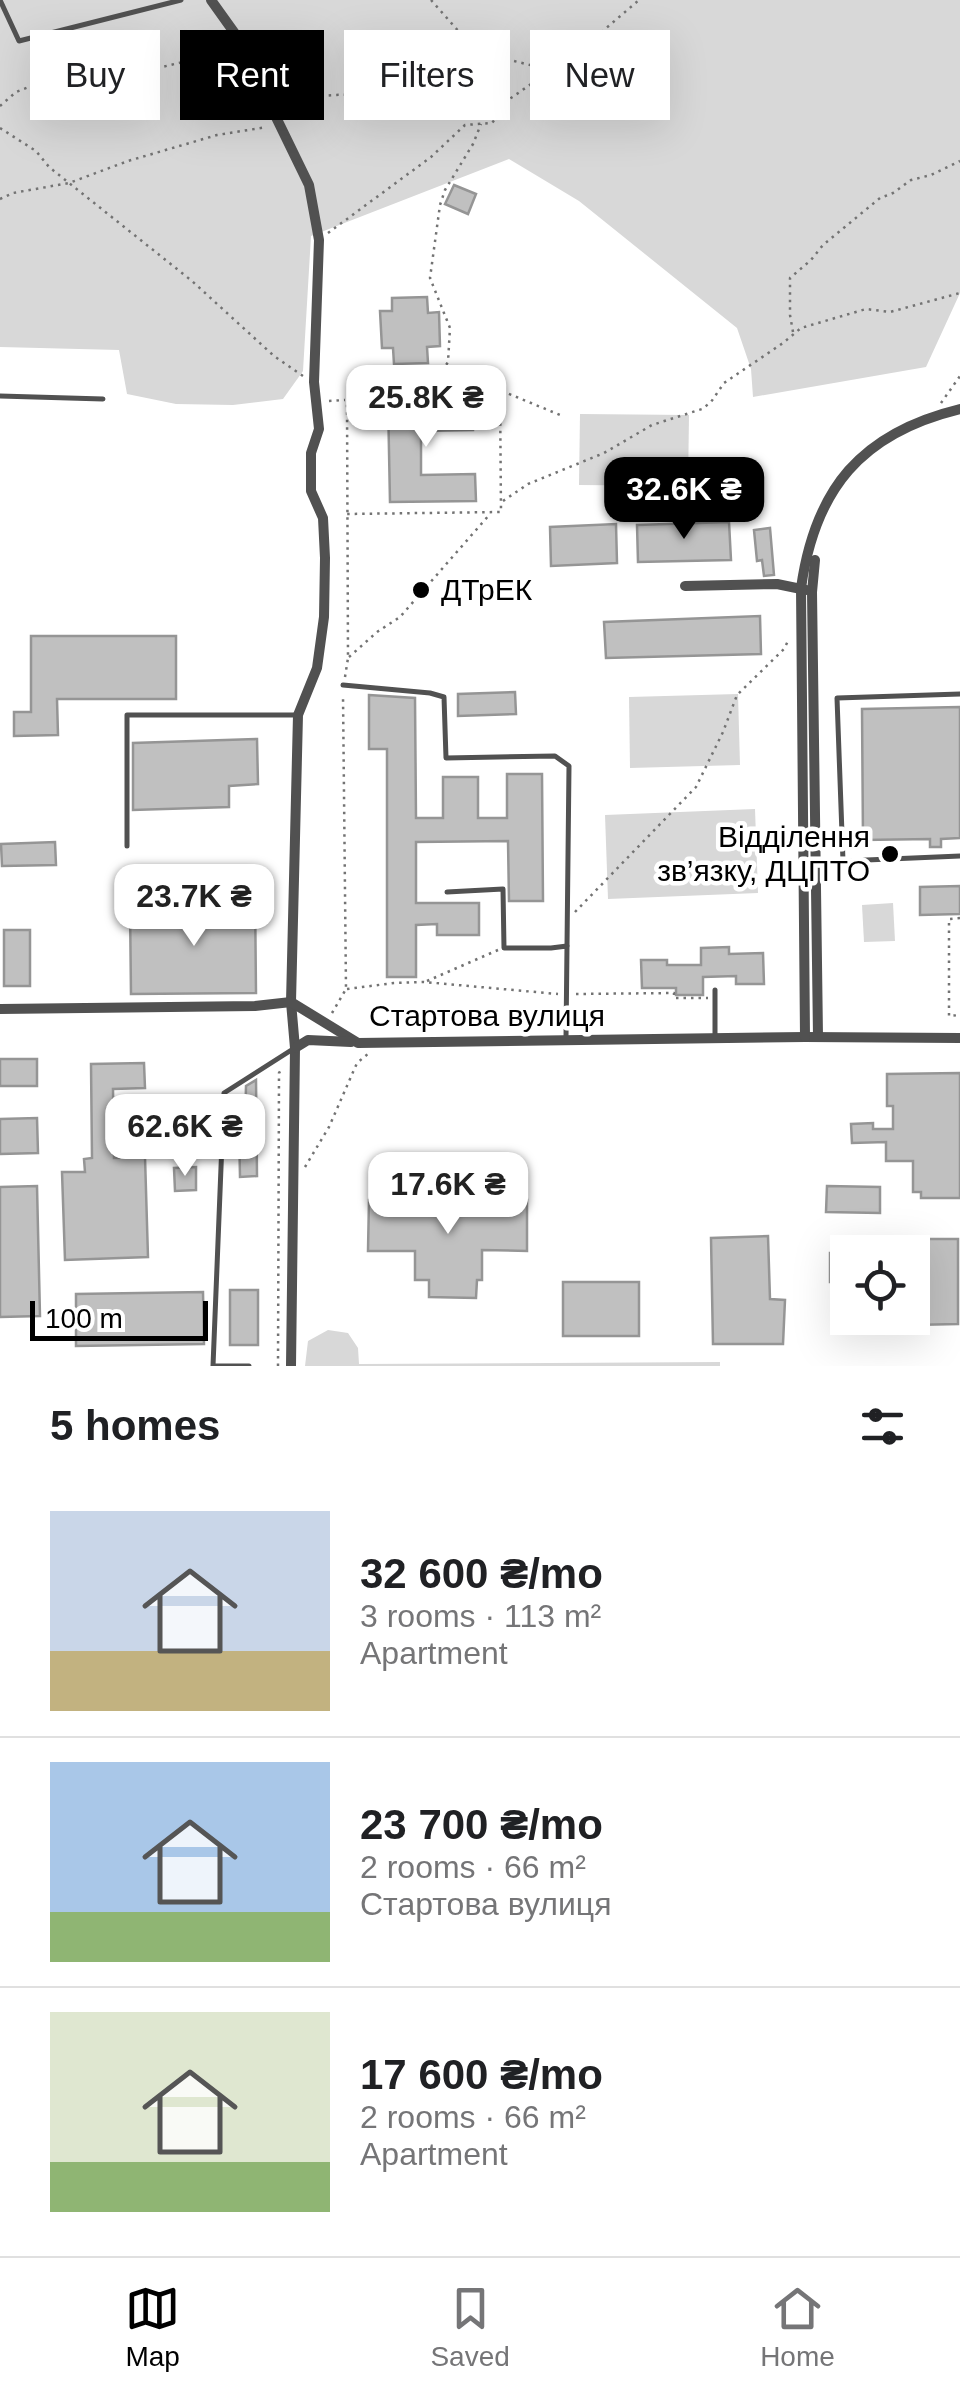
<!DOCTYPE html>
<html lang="en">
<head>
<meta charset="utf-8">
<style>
  :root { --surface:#fff; --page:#f6f6f6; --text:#202124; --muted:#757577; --line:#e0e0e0; --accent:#000 }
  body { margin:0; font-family:Helvetica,sans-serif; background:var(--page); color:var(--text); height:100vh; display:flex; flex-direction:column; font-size:38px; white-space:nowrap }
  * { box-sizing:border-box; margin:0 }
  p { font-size:32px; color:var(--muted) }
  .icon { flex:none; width:55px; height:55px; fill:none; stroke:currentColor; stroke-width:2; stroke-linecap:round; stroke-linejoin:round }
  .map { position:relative; height:1366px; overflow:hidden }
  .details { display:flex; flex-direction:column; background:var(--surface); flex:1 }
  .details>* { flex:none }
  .top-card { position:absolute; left:30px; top:30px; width:900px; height:90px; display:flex; gap:20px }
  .controls { position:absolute; left:830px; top:1235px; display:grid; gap:20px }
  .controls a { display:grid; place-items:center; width:100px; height:100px; border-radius:0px; background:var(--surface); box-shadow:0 10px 40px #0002; font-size:50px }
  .scale { position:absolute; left:30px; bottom:25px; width:178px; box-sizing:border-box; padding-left:10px; border:5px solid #000; border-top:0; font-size:28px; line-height:35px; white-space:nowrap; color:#000; -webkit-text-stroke:8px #fff; paint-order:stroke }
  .price { position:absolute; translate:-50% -85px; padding:0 22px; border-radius:20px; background:#fff; color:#222; font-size:32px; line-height:65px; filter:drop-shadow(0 2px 5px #0008) }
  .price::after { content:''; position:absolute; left:50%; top:60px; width:30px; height:22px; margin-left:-15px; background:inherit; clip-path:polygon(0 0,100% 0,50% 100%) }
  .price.selected { background:var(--accent); color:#fff }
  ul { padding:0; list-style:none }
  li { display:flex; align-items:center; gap:30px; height:250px; padding:0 50px }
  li+li { border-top:2px solid var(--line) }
  li span { display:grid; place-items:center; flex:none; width:280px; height:200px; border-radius:0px; color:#555 }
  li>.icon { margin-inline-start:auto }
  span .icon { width:120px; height:120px; fill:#fffc; stroke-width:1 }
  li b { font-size:42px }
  h2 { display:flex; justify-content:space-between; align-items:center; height:120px; padding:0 50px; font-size:42px }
  .chip { padding:0 35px; border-radius:0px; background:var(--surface); box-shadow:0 10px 40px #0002; font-size:35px; line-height:90px }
  .chip.selected { background:var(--accent); color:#fff }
  .menu { display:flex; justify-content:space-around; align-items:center; height:140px; border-top:2px solid var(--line); background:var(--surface); font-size:28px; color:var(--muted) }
  .menu a { display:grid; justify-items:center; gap:5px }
  .menu .selected { color:var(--accent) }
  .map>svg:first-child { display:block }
</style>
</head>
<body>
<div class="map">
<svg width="960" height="1366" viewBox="0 0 960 1366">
  <rect width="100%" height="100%" fill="#fff"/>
  <!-- green -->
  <g fill="#d8d8d8">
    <path d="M0 0H960V293L926 367 753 397 751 369 737 328 579 201 509 159 311 236 303 371 283 399 233 405 176 404 127 394 119 350 0 347Z"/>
    <path d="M580 414 689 415 688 486 579 485Z"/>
    <path d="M738 694 740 765 630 768 629 697Z"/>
    <path d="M755 809 758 893 608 899 605 815Z"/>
    <path d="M893 903 895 941 864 942 862 905Z"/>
    <path d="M328 1330 348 1333 358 1348 359 1364 720 1362V1366H305L308 1341Z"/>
  </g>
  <!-- building -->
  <g fill="#c0c0c0" stroke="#959595" stroke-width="2.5">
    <path d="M454 185 476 194 468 214 445 204Z"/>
    <path d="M427 297 428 313 439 312 440 346 427 347 428 363 394 364 393 348H382L380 311H392V298Z"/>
    <path d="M473 399V430L421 431V475L475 474 476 501 390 502 388 400Z"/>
    <path d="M729 522 731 560 638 562 637 525Z"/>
    <path d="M616 524 617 563 551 566 550 527Z"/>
    <path d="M770 528 774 575 764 576 762 560 757 561 754 530Z"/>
    <path d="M760 616 761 654 606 658 604 622Z"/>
    <path d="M31 636H176V699H57L58 735 14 736V712H31Z"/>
    <path d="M515 692 516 714 458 716V694Z"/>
    <path d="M369 695 415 698 416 818H443V777H478V818H507V774H542L543 901H509L508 841 416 842V903H479V935H437V924L416 925V977H387V749H369Z"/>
    <path d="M960 707V838L941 839V847H930V839L863 840 862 709Z"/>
    <path d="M257 739 258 784 229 786V807L133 810V743Z"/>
    <path d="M55 842 56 865 2 866 1 844Z"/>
    <path d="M960 886V914L920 915V887Z"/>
    <path d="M245 892H255L256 993 131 994 130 907 245 906Z"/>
    <rect x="4" y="930" width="26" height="56"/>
    <path d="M729 947V954L763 953 764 984H736V976L703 977V995H676V988H642L641 960H667V965H701V948Z"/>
    <rect x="0" y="1059" width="37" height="27"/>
    <path d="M144 1063 145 1088 113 1089 114 1158 145 1157 148 1257 65 1260 62 1172H85L84 1159 92 1158 91 1064Z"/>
    <path d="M960 1073V1198H921V1192H913V1161H886V1142L852 1143 851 1124 873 1123V1129H893V1106H887V1074Z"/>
    <path d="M256 1080 257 1176 240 1177 239 1126H245L246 1086Z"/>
    <path d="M37 1118 38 1153 0 1154V1119Z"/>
    <path d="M196 1167V1190L175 1191 174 1168Z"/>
    <path d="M37 1186 40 1316 0 1317V1187Z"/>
    <path d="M827 1186 880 1187V1213L826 1212Z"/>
    <path d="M437 1194H459V1199L527 1200V1251L482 1250V1280H477L476 1298 429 1297V1280H415V1251H368L369 1200 437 1201Z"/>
    <path d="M768 1236 770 1299 785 1300 783 1344H713L711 1238Z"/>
    <path d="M840 1239H958V1324L912 1325V1252H840Z"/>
    <rect x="830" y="1253" width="18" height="29"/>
    <rect x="563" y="1282" width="76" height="54"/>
    <rect x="230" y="1290" width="28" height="55"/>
    <path d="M203 1292 204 1344 76 1346V1294Z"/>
  </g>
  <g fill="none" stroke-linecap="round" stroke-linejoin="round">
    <!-- path -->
    <g stroke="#737373" stroke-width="2.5" stroke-dasharray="2.5 5" stroke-linecap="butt">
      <path d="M431 0 461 34 510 60 550 70"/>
      <path d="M0 106 16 92 39 83 137 73 233 50"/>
      <path d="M288 112C311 87 355 98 386 93 414 89 437 61 464 53 476 50 497 57 510 60"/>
      <path d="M0 128 36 151 49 167 192 281 274 356 303 376"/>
      <path d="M0 199 13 193 69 183 128 161 217 135 267 127"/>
      <path d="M328 233 431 157 465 125 492 123 511 98 583 48 639 0"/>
      <path d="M793 332 790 315V278L811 260 823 245 880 198 893 193 911 180 931 175 960 161"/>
      <path d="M430 390 448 362 450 328 430 278 440 205 445 190 473 144 481 124"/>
      <path d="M502 391 560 415"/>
      <path d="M329 401 345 400"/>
      <path d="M941 403 960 376"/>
      <path d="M503 501 528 484 604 453 652 425 702 409 711 402 724 383 783 343 801 328 866 309 890 312 960 293"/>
      <path d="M349 657 377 632 400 617 490 514"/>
      <path d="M345 677 348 658 347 400 364 393 500 390 501 512 347 514"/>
      <path d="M575 912 696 787 723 732 737 695 784 649 789 639"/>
      <path d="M960 918 949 919V1016L960 1015"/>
      <path d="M427 981 498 950"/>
      <path d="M347 989 394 983 424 982 558 994"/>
      <path d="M576 994 674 993V998H708"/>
      <path d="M332 1013 346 989 343 695"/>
      <path d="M305 1167 329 1127 357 1063 369 1053"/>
      <path d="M278 1366 279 1073 282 1068"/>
    </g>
    <!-- lane -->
    <g stroke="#515151" stroke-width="5">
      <path d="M0 0 19 41 181 0"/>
      <path d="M0 396 103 399"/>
      <path d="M343 685 430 693 444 697 446 758 555 756 569 766 567 946"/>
      <path d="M960 694 837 698 843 861 960 856"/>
      <path d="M127 846V715H298"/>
      <path d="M447 892 503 889 504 948H551L567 946 566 1038"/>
      <path d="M715 1036V990"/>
      <path d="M249 1366H213L224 1093 293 1049"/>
    </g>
    <!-- street -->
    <g stroke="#515151" stroke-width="10">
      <path d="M211 0 236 35 309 185 319 240 314 382 319 429 311 453V491L323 518 325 558 324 617 317 668 298 715 291 1002 295 1048 291 1366"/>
      <path d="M815 560 812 592 818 1037"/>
      <path d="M685 586 777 584 806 590"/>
      <path d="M0 1009 255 1006 291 1002 358 1043 805 1037 960 1038"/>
      <path d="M805 1037 801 588C815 489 861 433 960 409"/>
      <path d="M295 1048 308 1040 351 1042"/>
    </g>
  </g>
  <!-- markers -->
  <g fill="#000" stroke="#fff" stroke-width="4">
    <circle cx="421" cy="590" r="10"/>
    <circle cx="890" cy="854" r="10"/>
  </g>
  <g text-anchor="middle" stroke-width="9" stroke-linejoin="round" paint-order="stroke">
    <!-- poi labels -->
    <g font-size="30" fill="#000" stroke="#fff" text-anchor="start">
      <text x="441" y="600">ДТрЕК</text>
      <text x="870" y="847" text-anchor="end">Відділення<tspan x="870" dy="34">зв’язку, ДЦПТО</tspan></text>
    </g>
    <!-- street labels -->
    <g font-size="30" fill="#000" stroke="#fff">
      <text x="487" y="1026">Стартова вулиця</text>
    </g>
  </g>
</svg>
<div class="controls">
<a><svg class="icon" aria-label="locate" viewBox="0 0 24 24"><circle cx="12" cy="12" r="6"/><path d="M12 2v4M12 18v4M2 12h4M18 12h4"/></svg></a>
</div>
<div class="scale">100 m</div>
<b class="price" style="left:426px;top:450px">25.8K ₴</b>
<b class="price selected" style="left:684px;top:542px">32.6K ₴</b>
<b class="price" style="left:194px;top:949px">23.7K ₴</b>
<b class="price" style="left:185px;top:1179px">62.6K ₴</b>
<b class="price" style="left:448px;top:1237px">17.6K ₴</b>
<div class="top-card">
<a class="chip">Buy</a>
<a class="chip selected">Rent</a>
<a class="chip">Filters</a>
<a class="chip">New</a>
</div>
</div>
<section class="details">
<h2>5 homes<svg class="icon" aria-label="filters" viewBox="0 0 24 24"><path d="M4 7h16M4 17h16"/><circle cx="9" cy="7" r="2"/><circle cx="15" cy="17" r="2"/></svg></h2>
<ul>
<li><span style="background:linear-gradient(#c9d6e8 70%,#c2b280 0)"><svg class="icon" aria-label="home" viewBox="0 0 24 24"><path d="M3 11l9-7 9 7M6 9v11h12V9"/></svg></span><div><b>32 600 ₴/mo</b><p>3 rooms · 113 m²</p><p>Apartment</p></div></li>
<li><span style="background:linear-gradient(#a9c7e8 75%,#8fb573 0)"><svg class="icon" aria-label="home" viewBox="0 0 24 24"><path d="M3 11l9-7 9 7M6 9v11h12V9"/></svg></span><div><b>23 700 ₴/mo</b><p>2 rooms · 66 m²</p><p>Стартова вулиця</p></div></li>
<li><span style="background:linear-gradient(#dfe7d0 75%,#8fb573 0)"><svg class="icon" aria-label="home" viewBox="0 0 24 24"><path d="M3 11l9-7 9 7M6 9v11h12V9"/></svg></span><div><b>17 600 ₴/mo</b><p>2 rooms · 66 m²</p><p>Apartment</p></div></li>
</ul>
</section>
<nav class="menu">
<a class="selected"><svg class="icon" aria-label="map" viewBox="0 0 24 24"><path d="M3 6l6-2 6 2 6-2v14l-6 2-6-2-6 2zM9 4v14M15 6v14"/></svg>Map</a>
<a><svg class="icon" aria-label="saved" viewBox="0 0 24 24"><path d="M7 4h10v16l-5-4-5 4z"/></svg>Saved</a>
<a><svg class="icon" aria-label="home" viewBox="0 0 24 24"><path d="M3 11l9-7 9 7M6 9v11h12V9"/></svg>Home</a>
</nav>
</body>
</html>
